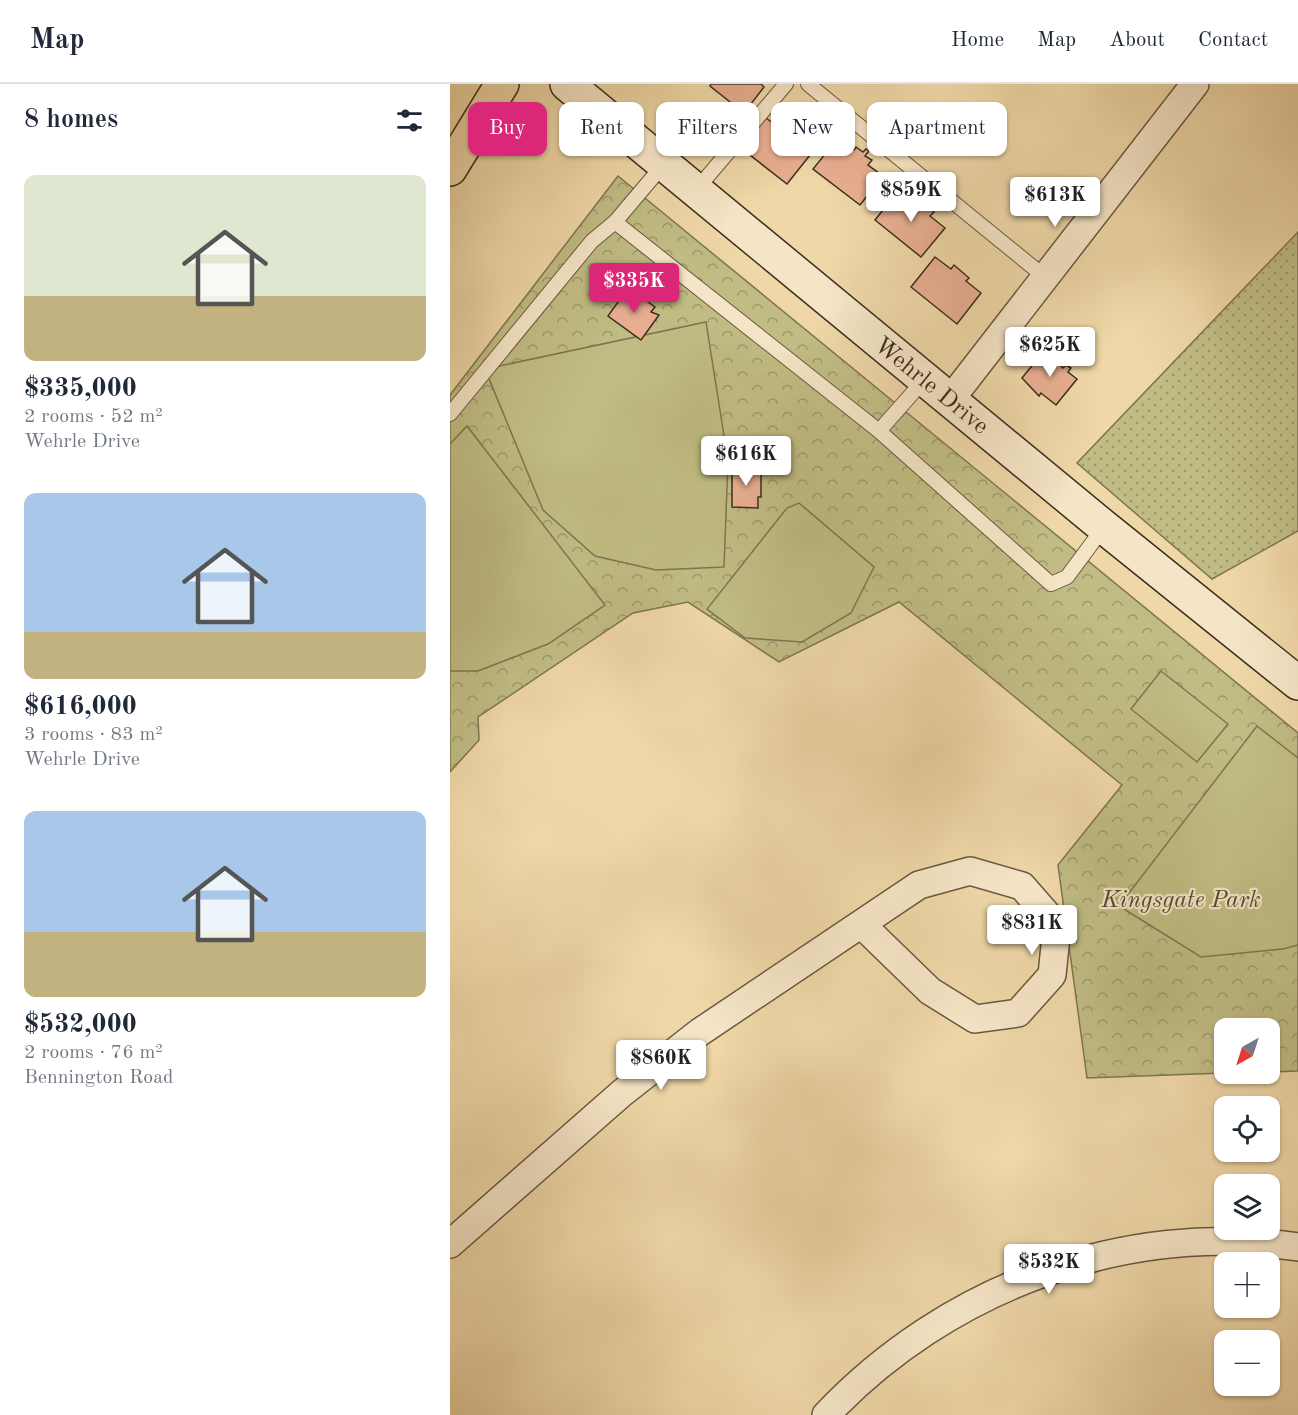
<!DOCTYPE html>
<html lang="en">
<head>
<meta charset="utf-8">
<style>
  :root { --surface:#fff; --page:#f2f2f3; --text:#1f2937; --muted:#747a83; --line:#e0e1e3; --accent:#db2777 }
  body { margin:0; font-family:"Old Standard TT",serif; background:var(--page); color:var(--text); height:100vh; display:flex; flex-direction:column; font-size:22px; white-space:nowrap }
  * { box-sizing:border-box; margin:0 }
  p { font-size:20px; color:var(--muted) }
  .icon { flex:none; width:33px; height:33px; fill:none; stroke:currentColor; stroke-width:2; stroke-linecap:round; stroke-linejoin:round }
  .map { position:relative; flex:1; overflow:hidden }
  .sheet { display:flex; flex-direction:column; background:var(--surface); width:450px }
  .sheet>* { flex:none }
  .banner { position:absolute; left:18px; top:18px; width:570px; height:54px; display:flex; gap:12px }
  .needle { width:39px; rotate:219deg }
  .tools { position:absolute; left:764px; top:934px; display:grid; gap:12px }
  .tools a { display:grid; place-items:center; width:66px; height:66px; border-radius:12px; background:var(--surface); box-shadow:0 2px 4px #0004; font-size:30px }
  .price { position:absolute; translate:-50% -51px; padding:0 14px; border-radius:6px; background:#fff; color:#222; font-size:20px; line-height:39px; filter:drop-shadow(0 2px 3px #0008) }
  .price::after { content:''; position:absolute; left:50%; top:36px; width:18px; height:14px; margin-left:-9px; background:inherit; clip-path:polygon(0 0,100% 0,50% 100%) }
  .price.selected { background:var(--accent); color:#fff }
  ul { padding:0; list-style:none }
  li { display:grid; align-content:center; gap:12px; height:318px; padding:0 24px }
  li span { display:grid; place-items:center; height:186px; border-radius:12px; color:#555 }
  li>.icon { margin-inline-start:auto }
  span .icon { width:108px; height:108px; fill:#fffc; stroke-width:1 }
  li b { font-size:26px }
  h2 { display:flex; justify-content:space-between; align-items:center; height:72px; padding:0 24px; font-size:26px }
  .chip { padding:0 21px; border-radius:12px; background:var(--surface); box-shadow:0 2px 4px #0004; font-size:21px; line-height:54px }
  .chip.selected { background:var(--accent); color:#fff }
  header { display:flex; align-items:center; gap:36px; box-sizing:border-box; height:84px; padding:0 30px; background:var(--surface); border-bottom:2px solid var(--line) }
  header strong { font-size:28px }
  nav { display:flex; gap:33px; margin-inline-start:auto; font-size:21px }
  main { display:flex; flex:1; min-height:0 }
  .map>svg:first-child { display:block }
</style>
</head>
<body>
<header>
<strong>Map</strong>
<nav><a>Home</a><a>Map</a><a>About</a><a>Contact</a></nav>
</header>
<main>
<section class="sheet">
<h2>8 homes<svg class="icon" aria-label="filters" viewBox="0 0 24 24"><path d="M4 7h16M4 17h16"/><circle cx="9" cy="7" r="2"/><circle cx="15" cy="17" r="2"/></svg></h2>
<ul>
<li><span style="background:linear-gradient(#dfe7d0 65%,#c2b280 0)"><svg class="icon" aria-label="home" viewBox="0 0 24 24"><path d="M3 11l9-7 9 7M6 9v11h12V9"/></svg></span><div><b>$335,000</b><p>2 rooms · 52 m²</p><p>Wehrle Drive</p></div></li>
<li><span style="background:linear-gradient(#a9c7e8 75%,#c2b280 0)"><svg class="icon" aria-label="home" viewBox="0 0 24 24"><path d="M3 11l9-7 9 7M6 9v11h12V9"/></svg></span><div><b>$616,000</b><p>3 rooms · 83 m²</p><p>Wehrle Drive</p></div></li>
<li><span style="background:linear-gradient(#a9c7e8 65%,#c2b280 0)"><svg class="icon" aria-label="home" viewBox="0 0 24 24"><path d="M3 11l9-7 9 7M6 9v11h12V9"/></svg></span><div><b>$532,000</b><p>2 rooms · 76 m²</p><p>Bennington Road</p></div></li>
</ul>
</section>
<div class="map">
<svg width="848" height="1331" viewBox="0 0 848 1331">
  <defs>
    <pattern id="grass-dots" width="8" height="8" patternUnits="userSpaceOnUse" patternTransform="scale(1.5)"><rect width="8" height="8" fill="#c0bc83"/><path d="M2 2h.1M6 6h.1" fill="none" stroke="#9d996b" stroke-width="1.8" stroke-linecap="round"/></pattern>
    <pattern id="forest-crowns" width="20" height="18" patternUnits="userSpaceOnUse" patternTransform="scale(1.5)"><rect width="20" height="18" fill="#c0bc83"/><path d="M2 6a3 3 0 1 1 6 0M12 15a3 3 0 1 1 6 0" fill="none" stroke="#9d996b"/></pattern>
  </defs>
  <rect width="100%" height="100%" fill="#efd7a7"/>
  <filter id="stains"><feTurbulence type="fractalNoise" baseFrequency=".00333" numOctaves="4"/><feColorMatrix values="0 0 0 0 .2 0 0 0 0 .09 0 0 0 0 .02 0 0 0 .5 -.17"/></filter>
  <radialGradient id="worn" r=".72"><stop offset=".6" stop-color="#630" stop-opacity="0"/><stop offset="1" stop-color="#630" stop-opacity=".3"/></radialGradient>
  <!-- grass -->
  <path fill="url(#grass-dots)" stroke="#7e7551" stroke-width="1.5" d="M848 148V447L762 495 627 379Z"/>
  <!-- forest -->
  <path fill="url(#forest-crowns)" stroke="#7e7551" stroke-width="1.5" d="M168 92 848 649V987L819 988V945H774V989L637 994 608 781 672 701 449 518 329 578 238 518 183 529 28 633 29 656 0 688V311Z"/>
  <!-- pitch -->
  <g fill="#c0bc83" stroke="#7e7551" stroke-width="1.5">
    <path d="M256 238 278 377 274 483 206 486 145 472 93 426 35 285Z"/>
    <path d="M17 342 155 521 98 560 28 587H0V360Z"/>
    <path d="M349 419 424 483 401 529 352 558 295 554 257 525 337 424Z"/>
    <path d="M711 587 778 640 747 678 681 625Z"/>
    <path d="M807 642 848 674V861L833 865 751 873 669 822Z"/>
  </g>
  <!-- building -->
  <g fill="#e8ae91" stroke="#3b2e1f" stroke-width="1.5">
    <path d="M261 0H311L314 3 294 29 260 2Z"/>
    <path d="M315 33 330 45 333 41 350 55 347 60 360 71 337 100 291 64Z"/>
    <path d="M388 54 404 66 406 63 413 68 416 65 419 67 415 72 422 76 418 81 433 92 410 121 363 85Z"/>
    <path d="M450 105 465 118 468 115 475 120 478 117 481 119 477 123 484 128 480 132 495 144 471 173 425 136Z"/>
    <path d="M485 173 501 185 504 181 519 194 516 197 531 209 507 240 461 203Z"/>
    <path d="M178 204 205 223 201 228 209 231 191 256 158 232Z"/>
    <path d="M594 267 602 274 605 271 610 275 607 278 613 284 616 281 621 284 618 288 627 295 606 321 591 309 589 312 572 294Z"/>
    <path d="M282 384H311V413H308V424L282 423Z"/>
  </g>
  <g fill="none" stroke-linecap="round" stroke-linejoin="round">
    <defs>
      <g id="lane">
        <path d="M358 0 595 193"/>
        <path d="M246 106 336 0"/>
        <path d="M165 138 214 80"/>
        <path d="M0 330 142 157 165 138 429 347 475 295"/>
        <path d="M429 347 601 500 617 493 654 443"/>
      </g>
      <g id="street">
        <path d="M500 316 745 0"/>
        <path d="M0 1160 172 1009 250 948 469 801 520 787 572 802 607 842 602 891 568 929 525 935 480 907 411 840"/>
        <path d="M376 1331C496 1204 674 1137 848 1163"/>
      </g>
      <path id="secondary" d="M117 0 654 443 848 599"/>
      <path id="highway" d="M0 85 52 0"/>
    </defs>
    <!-- lane casing -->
    <use href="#lane" stroke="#685841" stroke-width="16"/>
    <!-- street casing -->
    <use href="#street" stroke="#685841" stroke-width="30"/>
    <!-- secondary casing -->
    <use href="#secondary" stroke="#3b2e1f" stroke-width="36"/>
    <!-- highway casing -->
    <use href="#highway" stroke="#3b2e1f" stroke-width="36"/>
    <!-- lane -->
    <use href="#lane" stroke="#f5e5c6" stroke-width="14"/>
    <!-- street -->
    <use href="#street" stroke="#f5e5c6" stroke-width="27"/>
    <!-- secondary -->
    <use href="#secondary" stroke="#f5e5c6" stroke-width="33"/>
    <!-- highway -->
    <use href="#highway" stroke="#efd7a7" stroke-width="33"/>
  </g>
  <g text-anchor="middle" stroke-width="4.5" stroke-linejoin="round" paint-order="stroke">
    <!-- street labels -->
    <g font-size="24" fill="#3b2e1f" stroke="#f5e5c6">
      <text transform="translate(482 301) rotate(39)" y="8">Wehrle Drive</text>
    </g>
    <!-- park labels -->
    <g font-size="24" font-style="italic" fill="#564a33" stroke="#f5e5c6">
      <text x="731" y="823">Kingsgate Park</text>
    </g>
  </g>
  <rect width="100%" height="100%" filter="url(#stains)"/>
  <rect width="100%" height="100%" fill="url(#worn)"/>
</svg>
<div class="tools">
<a><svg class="needle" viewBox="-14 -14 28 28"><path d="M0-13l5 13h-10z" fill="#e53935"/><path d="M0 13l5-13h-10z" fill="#747a83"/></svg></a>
<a><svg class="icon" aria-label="locate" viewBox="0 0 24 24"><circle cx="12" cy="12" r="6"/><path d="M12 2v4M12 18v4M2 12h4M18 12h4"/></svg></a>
<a><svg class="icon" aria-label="layers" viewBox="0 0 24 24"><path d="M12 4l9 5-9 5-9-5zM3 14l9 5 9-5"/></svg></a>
<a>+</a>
<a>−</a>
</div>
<b class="price" style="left:461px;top:139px">$859K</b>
<b class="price" style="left:605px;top:144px">$613K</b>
<b class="price selected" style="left:184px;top:230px">$335K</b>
<b class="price" style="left:600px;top:294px">$625K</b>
<b class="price" style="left:296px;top:403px">$616K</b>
<b class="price" style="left:582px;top:872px">$831K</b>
<b class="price" style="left:211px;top:1007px">$860K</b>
<b class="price" style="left:599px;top:1211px">$532K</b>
<div class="banner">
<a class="chip selected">Buy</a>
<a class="chip">Rent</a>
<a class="chip">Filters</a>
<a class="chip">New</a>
<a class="chip">Apartment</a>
</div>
</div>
</main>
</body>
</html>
